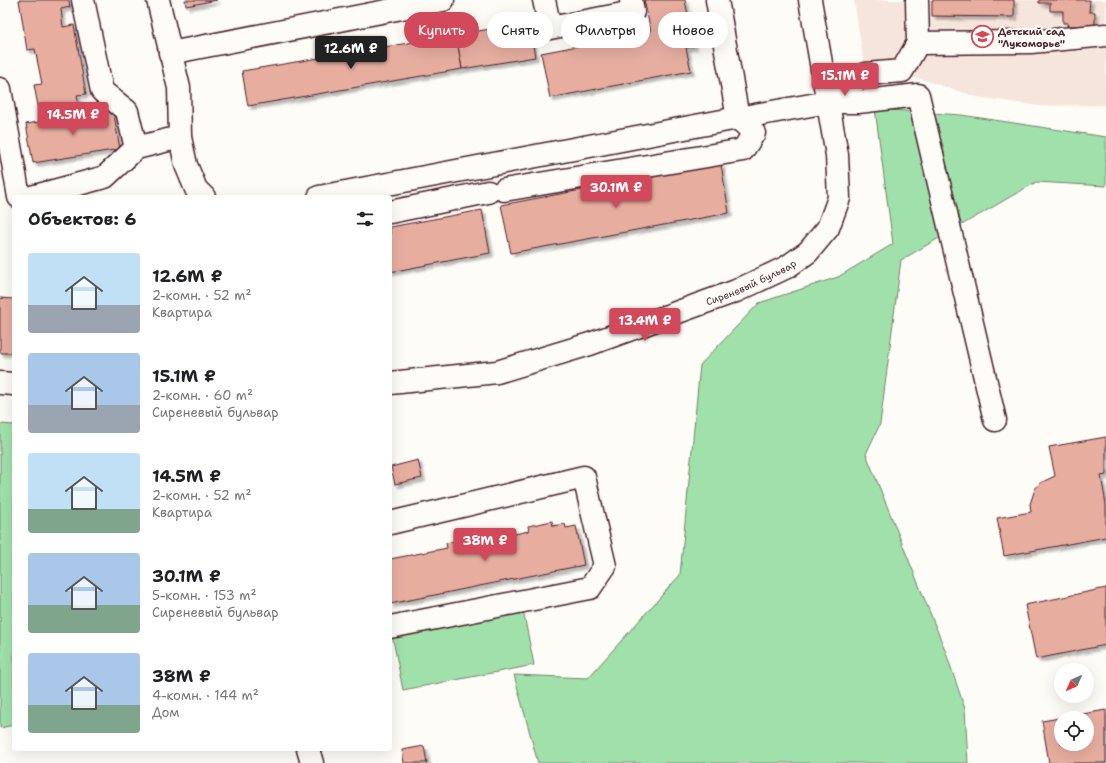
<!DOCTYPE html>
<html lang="ru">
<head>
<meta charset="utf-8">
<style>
  :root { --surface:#fff; --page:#f2f2f2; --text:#202124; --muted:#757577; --accent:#d1495b }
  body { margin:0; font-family:"Shantell Sans",sans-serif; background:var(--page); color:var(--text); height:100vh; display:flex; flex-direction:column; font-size:15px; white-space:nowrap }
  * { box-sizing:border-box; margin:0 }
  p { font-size:13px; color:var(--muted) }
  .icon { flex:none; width:22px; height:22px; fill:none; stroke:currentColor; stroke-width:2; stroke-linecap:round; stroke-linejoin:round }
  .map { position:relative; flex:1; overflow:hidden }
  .side { position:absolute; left:12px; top:195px; width:380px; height:556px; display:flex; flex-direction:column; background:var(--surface); border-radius:4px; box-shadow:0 4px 16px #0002 }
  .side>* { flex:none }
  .banner { position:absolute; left:404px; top:12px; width:380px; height:36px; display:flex; gap:8px }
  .needle { width:26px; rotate:225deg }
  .tools { position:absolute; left:1054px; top:663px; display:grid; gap:8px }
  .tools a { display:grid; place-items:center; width:40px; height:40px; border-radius:50%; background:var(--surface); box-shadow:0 4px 16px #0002; font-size:20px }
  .price { position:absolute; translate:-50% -34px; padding:0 9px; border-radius:4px; background:var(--accent); color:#fff; font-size:13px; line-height:26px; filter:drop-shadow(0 1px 2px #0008) }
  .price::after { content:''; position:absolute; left:50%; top:24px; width:12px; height:9px; margin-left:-6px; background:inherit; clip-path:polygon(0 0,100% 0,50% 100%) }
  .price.on { background:#222; color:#fff }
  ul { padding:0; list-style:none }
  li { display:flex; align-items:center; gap:12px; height:100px; padding:0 16px }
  li span { display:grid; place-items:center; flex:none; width:112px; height:80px; border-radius:4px; color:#555 }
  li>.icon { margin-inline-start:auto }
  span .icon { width:48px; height:48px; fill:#fffc; stroke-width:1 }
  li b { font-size:17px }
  h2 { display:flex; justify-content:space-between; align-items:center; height:48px; padding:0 16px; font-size:17px }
  .chip { padding:0 14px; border-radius:18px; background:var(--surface); box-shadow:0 4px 16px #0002; font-size:14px; line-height:36px }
  .chip.on { background:var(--accent); color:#fff }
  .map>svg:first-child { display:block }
</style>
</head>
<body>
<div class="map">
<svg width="1106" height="763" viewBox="0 0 1106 763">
  <defs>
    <filter id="shadow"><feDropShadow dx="3.5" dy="3.5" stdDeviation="1" flood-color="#0004"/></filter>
  </defs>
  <rect width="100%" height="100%" fill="#fdfcf7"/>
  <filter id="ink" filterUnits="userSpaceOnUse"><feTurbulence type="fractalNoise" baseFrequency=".025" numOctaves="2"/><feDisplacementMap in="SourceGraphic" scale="8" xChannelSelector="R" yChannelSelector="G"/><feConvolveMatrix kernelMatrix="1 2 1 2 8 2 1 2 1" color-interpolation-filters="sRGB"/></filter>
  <g filter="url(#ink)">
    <!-- built -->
    <path fill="#f6e5dd" d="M854 0H1106V105L1039 106 977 97 918 78 867 83Z"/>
    <!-- green -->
    <g fill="#a0e1ab" stroke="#75806b">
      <path d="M875 109 961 115 1106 137V186L1036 182 901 260 880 424 866 454 945 650 965 709 968 763H538L514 675 588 678 680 575 700 365 759 303 838 277 893 244Z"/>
      <path d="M0 424 14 425V725L0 728Z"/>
      <path d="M521 600 534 665 403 690 390 624Z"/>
    </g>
    <!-- building -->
    <g fill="#e7aea0" stroke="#4a1f2b" fill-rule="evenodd" filter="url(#shadow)">
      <path d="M19 0H69L70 7 61 9 63 27 74 25 86 94 77 95 81 116 41 122 34 85 42 84 35 49 27 50Z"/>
      <path d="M185 0H217L186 6Z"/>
      <path d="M644 0H685L694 46 686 48 691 71 550 98 541 53 651 32Z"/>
      <path d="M932 0H1014V17L932 16Z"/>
      <path d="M1039 0H1090L1089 12H1095V26H1067L1068 23H1063V11H1050V3H1039Z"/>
      <path d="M529 22 535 57 462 69 456 35Z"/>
      <path d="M456 35 462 69 248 106 242 71Z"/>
      <path d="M113 110 120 149 33 163 26 124Z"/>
      <path d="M721 164 729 213 511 253 501 205Z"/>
      <path d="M482 210 490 253 390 272V227Z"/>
      <path d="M0 298 14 299V353H0Z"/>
      <path d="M1106 437V475L1101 476 1106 504V537L1004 556 997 518 1031 512 1030 504 1035 489 1040 483 1055 476 1049 447Z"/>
      <path d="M418 460 422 478 395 484 391 467Z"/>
      <path d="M552 521 553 526 565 524 566 528 576 526 584 565 390 604V559L447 548 446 543 469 538 470 543 529 531 528 526Z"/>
      <path d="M1106 588V645L1036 659 1025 605Z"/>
      <path d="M1106 710V763H1049L1042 721ZM1061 718H1087V744H1061Z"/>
      <path d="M424 746 427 763H404L402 750Z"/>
    </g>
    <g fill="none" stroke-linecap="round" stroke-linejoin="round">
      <defs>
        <g id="minor">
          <path d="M158 0 179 88 180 137 186 165 196 189 204 197"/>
          <path d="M544 0 550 28 633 12 631 0"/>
          <path d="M717 0 738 118 828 102H858L918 95 995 420"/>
          <path d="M918 43 1031 42 1106 35"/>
          <path d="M170 53 443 0"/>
          <path d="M825 81H856L866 74 902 71 918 43 917 0"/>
          <path d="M0 89 19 197"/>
          <path d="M136 148 180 137"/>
          <path d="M31 197 105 177 136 148 127 111 102 91 83 0"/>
          <path d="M319 197 738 118 754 133 743 150 504 190"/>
          <path d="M390 212 488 192"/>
          <path d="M0 383 14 384"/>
          <path id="s1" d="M390 383 497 372 590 344 736 291 787 267 808 252 828 228 839 198 837 155 810 0"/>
          <path d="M390 523 584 477 605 566 590 588 390 627"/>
          <path d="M308 749 312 763"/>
        </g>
      </defs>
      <!-- minor casing -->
      <use href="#minor" stroke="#4a1f2b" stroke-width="25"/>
      <!-- minor -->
      <use href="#minor" stroke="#fdfcf7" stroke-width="22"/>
    </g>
  </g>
  <!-- icons -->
  <defs>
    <symbol id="school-ring" viewBox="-11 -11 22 22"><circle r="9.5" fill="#fdfcf7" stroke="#d1495b" stroke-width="1.5"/><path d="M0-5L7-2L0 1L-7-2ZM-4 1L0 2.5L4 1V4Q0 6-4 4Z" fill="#d1495b"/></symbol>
  </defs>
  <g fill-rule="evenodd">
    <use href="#school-ring" x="970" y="24" width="25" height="25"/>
  </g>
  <g text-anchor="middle" stroke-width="4" stroke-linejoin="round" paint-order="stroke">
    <!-- poi labels -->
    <g font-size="10" font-weight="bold" fill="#4a1f2b" stroke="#fdfcf7" text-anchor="start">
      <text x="998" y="35">Детский сад<tspan x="998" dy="12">"Лукоморье"</tspan></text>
    </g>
    <!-- street labels -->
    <g font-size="10" fill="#4a1f2b" stroke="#fdfcf7">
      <text dy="4" stroke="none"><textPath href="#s1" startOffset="377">Сиреневый бульвар</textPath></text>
    </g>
  </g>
</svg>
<div class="tools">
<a><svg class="needle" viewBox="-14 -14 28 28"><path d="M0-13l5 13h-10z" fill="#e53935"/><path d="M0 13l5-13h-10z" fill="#757577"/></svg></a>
<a><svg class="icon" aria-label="locate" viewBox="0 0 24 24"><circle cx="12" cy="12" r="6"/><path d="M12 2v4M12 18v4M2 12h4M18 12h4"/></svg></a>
</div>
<b class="price on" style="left:351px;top:70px">12.6M ₽</b>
<b class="price" style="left:845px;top:97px">15.1M ₽</b>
<b class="price" style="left:73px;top:136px">14.5M ₽</b>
<b class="price" style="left:616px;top:209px">30.1M ₽</b>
<b class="price" style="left:645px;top:342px">13.4M ₽</b>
<b class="price" style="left:485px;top:562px">38M ₽</b>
<div class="banner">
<a class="chip on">Купить</a>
<a class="chip">Снять</a>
<a class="chip">Фильтры</a>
<a class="chip">Новое</a>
</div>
<section class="side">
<h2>Объектов: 6<svg class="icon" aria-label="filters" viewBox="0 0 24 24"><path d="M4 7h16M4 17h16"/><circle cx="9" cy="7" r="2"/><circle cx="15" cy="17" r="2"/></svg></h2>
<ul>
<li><span style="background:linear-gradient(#bfe0f5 65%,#9aa5b1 0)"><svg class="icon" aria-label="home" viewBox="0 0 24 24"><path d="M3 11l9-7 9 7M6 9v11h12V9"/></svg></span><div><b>12.6M ₽</b><p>2-комн. · 52 m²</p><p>Квартира</p></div></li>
<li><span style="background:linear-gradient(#a9c7e8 65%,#9aa5b1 0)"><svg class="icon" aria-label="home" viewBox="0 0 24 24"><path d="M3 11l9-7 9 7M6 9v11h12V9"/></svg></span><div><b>15.1M ₽</b><p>2-комн. · 60 m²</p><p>Сиреневый бульвар</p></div></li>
<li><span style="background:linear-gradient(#bfe0f5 70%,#7fa58c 0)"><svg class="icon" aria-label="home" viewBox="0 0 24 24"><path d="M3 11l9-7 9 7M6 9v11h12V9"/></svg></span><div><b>14.5M ₽</b><p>2-комн. · 52 m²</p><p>Квартира</p></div></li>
<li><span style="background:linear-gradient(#a9c7e8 65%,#7fa58c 0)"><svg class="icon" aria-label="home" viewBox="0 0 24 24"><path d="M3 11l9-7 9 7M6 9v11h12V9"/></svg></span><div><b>30.1M ₽</b><p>5-комн. · 153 m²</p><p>Сиреневый бульвар</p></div></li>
<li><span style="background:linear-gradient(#a9c7e8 65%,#7fa58c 0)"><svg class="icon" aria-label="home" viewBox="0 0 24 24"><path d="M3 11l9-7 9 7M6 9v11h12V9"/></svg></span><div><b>38M ₽</b><p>4-комн. · 144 m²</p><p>Дом</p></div></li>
</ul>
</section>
</div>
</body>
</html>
